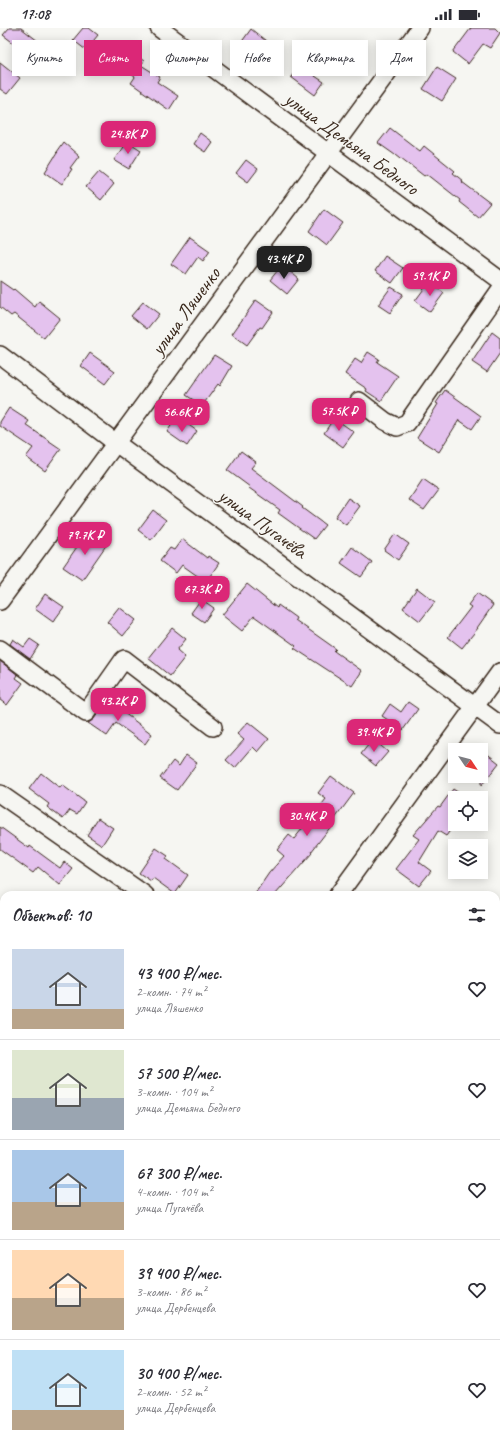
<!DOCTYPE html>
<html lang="ru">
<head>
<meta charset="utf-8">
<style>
  :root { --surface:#fff; --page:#f2f2f3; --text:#2b2b33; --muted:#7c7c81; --line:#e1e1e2; --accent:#db2777 }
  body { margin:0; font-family:Caveat,sans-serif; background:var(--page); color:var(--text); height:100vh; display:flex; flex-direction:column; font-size:15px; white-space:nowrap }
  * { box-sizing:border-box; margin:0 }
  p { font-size:13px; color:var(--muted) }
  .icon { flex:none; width:22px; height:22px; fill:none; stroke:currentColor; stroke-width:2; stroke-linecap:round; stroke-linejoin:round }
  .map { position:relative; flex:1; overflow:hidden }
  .details { position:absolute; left:0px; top:863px; width:500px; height:556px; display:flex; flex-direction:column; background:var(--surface); border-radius:12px 12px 0 0; box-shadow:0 2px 10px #0003 }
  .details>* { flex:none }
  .banner { position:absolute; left:12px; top:12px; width:476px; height:36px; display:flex; gap:8px }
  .needle { width:26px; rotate:125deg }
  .buttons { position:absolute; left:448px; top:715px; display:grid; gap:8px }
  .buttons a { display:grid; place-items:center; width:40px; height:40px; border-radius:0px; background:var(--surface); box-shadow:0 2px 10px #0003; font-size:20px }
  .price { position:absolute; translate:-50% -34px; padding:0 9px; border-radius:8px; background:var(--accent); color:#fff; font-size:13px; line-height:26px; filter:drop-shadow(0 1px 2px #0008) }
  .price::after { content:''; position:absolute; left:50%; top:24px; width:12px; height:9px; margin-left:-6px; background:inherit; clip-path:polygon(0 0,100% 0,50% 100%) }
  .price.current { background:#222; color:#fff }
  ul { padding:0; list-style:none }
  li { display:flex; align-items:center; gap:12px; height:100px; padding:0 12px }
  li+li { border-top:1px solid var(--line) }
  li span { display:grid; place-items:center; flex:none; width:112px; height:80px; border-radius:0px; color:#555 }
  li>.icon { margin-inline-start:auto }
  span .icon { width:48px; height:48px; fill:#fffc; stroke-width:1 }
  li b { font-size:17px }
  h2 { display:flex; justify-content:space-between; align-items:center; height:48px; padding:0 12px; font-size:17px }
  .chip { padding:0 14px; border-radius:0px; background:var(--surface); box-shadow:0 2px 10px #0003; font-size:14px; line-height:36px }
  .chip.current { background:var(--accent); color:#fff }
  .status { display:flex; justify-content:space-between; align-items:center; height:28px; padding:0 20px; background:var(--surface); direction:ltr }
  .status svg { height:11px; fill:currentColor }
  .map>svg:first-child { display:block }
</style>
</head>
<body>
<div class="status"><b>17:08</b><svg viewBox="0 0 49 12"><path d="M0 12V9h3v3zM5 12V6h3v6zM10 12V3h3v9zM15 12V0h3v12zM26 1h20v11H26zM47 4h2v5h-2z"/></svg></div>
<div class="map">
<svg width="500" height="1419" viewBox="0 0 500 1419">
  <rect width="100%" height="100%" fill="#f6f6f2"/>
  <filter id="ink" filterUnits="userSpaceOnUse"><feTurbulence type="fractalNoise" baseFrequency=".025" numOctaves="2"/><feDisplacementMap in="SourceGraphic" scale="8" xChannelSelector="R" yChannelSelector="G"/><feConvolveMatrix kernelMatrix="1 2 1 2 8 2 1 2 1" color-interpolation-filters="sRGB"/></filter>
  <g filter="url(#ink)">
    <!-- built -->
    <path fill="#f1e6f1" d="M0 920 4 923V1415H203L199 1419H0Z"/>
    <!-- green -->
    <path fill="#a2e3ad" stroke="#6e8666" d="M4 1282V1415H75L72 1419H0V1287Z"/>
    <!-- building -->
    <g fill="#e4c2ee" stroke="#3b2a1e">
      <path d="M9 0H21L38 13 28 26 3 7Z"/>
      <path d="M83 0H89L98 7 86 22 73 12Z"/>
      <path d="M471 0H495L500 5 490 20 483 16 468 36 453 24Z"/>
      <path d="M251 1 266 13 253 30 238 19Z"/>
      <path d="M131 24 144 33 141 37 160 49 157 54 178 68 169 82 131 55 135 49 121 39Z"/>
      <path d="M306 29 315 36 309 44 324 54 315 67 291 49Z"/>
      <path d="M0 34 20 50 7 66 0 61Z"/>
      <path d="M437 39 456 51 442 73 423 61Z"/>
      <path d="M390 100 420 123 424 118 455 143 453 145 463 153 462 154 490 175 478 189 459 174 460 172 427 146 424 148 396 126 395 127 378 115Z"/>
      <path d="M200 105 212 114 205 124 193 116Z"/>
      <path d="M127 113 141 122 129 141 114 132Z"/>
      <path d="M63 114 79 128 70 140 72 141 62 156 45 144 57 125 56 124Z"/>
      <path d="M246 132 258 141 248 154 236 145Z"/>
      <path d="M99 144 114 156 101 172 86 159Z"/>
      <path d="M324 181 343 195 327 217 309 203Z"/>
      <path d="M190 209 210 223 203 233 198 229 186 246 171 236Z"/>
      <path d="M385 228 403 240 392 255 375 243Z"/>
      <path d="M282 237 299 251 287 266 270 252Z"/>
      <path d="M0 253 13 262 14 261 35 279 39 273 60 290 44 310 14 286 11 288 0 279Z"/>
      <path d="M429 254 444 265 430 284 415 273Z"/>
      <path d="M391 259 403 266 390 285 378 277Z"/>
      <path d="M256 272 273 284 262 300 260 299 247 317 232 306Z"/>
      <path d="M143 274 159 286 147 301 131 288Z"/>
      <path d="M492 304 500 310V325L487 344 472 334Z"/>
      <path d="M368 324 379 331 377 334 398 348 381 373 366 363 367 361 345 346 355 331 361 335Z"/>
      <path d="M90 325 115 343 105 356 81 338Z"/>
      <path d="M214 327 232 338 220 358 218 356 202 378 186 367Z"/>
      <path d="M445 362 481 388 472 401 459 392 439 424 417 410 438 376 436 375Z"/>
      <path d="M9 380 29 393 26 397 61 421 45 443 26 429 33 420 0 398V394Z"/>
      <path d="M334 390 354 404 343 419 324 405Z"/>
      <path d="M174 393 183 399 186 395 197 403 187 418 167 404Z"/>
      <path d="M241 423 256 434 251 440 303 479 302 480 325 497 314 511 278 485 280 482 249 460 250 459 227 442Z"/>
      <path d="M423 451 439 462 424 482 409 472Z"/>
      <path d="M348 470 360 478 346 497 335 489Z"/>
      <path d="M153 482 166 492 151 512 138 502Z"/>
      <path d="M88 503 107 516 82 552 63 539Z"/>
      <path d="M395 506 409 516 398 532 384 522Z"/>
      <path d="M182 511 207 530 208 528 219 535 206 554 182 537 176 545 160 533 170 520 174 522Z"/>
      <path d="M352 519 372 534 361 549 341 535Z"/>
      <path d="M247 556 277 580 278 577 296 590 295 592 336 621 334 623 362 643 352 658 294 620 296 618 254 588 242 603 222 587Z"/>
      <path d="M417 560 435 574 420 593 403 580Z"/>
      <path d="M477 565 493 577 477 600H478L462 620 448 609 471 579 468 577Z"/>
      <path d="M45 566 64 579 53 594 35 581Z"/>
      <path d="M201 571 214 580 204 594 191 585Z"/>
      <path d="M119 579 136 592 123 608 107 594Z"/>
      <path d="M172 600 186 611 177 622 185 629 170 648 148 630Z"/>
      <path d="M13 611 24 619 30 611 39 617 30 631 10 616Z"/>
      <path d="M0 633 18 647 16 650 23 655 7 677 0 672Z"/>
      <path d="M107 672 152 706 145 716 116 695 107 708 88 695 94 691Z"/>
      <path d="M408 674 418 681 403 702 382 688 390 676 401 684Z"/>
      <path d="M248 694 269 711 258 724 253 719 235 740 226 732 244 712 237 706Z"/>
      <path d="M373 711 388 724 376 738 361 726Z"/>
      <path d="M481 721 499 735 481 758Z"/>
      <path d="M186 727 197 735 177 762 160 750 173 733 179 738Z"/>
      <path d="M41 745 60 760 62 757 85 774 77 786 70 782 63 791 47 779 49 776 29 761Z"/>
      <path d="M331 748 354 765 331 796 332 797 311 824 312 825 275 867H254L269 845 284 828 277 822 289 807 294 811 326 771 318 765Z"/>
      <path d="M453 761 462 767 460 770H455V796L446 808 438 803 419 834 431 843 419 858 396 841 419 811 413 807 438 778 440 779Z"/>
      <path d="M98 790 113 800 102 817 87 807Z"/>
      <path d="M0 799 29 820 30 818 60 840 64 834 73 841 60 857 38 839 33 845 0 821Z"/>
      <path d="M156 820 168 828 166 831 188 847 175 866 153 850 151 853 139 845Z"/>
    </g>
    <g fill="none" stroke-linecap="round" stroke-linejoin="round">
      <defs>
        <g id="minor">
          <path d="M159 0 500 252"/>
          <path d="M0 327 116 415 500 697"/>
          <path d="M359 373 385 393 397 399 407 395 500 262"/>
          <path d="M0 573 420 0"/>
          <path d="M0 621 86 685 124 631 213 699"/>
          <path d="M0 766 145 867"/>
          <path d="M338 867 500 644"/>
          <path d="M496 1114 500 1117"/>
          <path d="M496 1322 500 1323"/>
          <path d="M496 1357 500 1352"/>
          <path d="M450 1419 453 1415"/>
        </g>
      </defs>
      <!-- minor casing -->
      <use href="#minor" stroke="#3b2a1e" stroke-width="20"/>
      <!-- minor -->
      <use href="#minor" stroke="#f6f6f2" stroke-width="17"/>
    </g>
  </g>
  <g text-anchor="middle" stroke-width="3" stroke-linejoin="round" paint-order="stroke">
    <!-- street labels -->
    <g font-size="20" fill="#3b2a1e" stroke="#f6f6f2">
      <text transform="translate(352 115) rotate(36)" y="7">улица Демьяна Бедного</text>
      <text transform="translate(185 283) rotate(-54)" y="7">улица Ляшенко</text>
      <text transform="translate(263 495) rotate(36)" y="7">улица Пугачёва</text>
    </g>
  </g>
</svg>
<div class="buttons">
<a><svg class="needle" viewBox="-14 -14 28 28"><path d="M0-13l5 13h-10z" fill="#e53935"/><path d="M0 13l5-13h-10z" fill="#7c7c81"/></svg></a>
<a><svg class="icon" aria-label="locate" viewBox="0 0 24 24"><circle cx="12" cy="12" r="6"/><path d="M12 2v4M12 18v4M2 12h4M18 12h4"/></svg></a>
<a><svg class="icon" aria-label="layers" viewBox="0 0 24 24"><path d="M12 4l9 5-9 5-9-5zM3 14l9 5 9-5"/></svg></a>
</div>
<b class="price" style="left:128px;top:127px">24.8K ₽</b>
<b class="price current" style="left:284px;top:252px">43.4K ₽</b>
<b class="price" style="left:430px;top:269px">59.1K ₽</b>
<b class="price" style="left:339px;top:404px">57.5K ₽</b>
<b class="price" style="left:182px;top:405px">56.6K ₽</b>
<b class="price" style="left:85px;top:528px">79.7K ₽</b>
<b class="price" style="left:202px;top:582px">67.3K ₽</b>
<b class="price" style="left:118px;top:694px">43.2K ₽</b>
<b class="price" style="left:374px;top:725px">39.4K ₽</b>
<b class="price" style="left:307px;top:809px">30.4K ₽</b>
<div class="banner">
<a class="chip">Купить</a>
<a class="chip current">Снять</a>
<a class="chip">Фильтры</a>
<a class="chip">Новое</a>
<a class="chip">Квартира</a>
<a class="chip">Дом</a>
</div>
<section class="details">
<h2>Объектов: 10<svg class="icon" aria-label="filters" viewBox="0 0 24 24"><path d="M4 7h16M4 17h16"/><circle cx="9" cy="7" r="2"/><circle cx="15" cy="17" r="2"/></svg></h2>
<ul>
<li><span style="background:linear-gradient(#c9d6e8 75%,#b9a48a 0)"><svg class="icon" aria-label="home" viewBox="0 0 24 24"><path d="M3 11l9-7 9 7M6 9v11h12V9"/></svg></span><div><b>43 400 ₽/мес.</b><p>2-комн. · 74 m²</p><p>улица Ляшенко</p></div><svg class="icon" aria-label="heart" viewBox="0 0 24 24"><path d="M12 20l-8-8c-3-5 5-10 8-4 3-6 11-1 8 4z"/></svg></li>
<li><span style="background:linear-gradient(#dfe7d0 60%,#9aa5b1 0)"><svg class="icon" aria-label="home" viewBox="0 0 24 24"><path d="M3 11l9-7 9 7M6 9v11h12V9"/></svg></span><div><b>57 500 ₽/мес.</b><p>3-комн. · 104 m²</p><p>улица Демьяна Бедного</p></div><svg class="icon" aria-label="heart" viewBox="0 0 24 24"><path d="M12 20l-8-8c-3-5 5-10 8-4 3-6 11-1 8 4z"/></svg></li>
<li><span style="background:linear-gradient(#a9c7e8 65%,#b9a48a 0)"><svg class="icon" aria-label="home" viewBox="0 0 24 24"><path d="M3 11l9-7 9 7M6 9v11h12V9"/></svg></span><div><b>67 300 ₽/мес.</b><p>4-комн. · 104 m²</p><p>улица Пугачёва</p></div><svg class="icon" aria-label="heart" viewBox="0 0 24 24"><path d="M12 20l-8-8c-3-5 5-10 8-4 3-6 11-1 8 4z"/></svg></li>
<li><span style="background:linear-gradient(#ffd9b3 60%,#b9a48a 0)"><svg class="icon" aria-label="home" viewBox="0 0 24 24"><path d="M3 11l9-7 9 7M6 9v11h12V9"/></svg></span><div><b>39 400 ₽/мес.</b><p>3-комн. · 86 m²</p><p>улица Дербенцева</p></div><svg class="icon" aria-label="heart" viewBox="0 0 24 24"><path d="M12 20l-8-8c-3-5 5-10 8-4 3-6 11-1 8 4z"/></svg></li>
<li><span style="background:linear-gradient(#bfe0f5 75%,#b9a48a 0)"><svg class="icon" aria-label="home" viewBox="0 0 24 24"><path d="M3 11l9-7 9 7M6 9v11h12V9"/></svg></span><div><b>30 400 ₽/мес.</b><p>2-комн. · 52 m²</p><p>улица Дербенцева</p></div><svg class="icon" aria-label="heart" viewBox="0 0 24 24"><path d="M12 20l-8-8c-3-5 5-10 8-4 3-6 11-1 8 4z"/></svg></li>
</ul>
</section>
</div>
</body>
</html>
